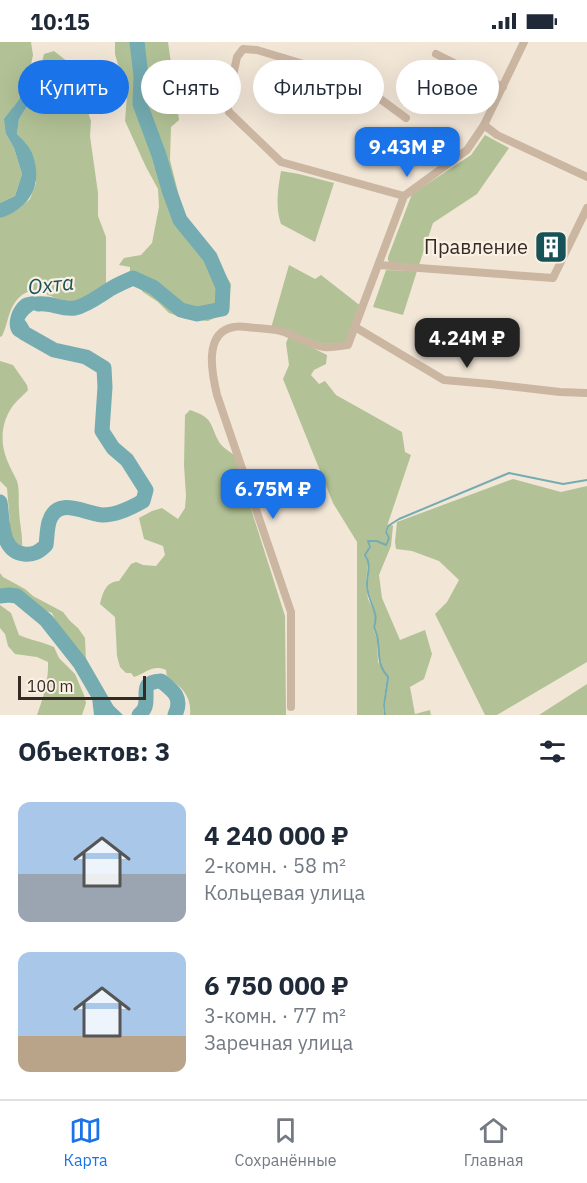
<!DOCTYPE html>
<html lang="ru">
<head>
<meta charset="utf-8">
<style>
  :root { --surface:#fff; --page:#f2f2f3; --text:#1f2937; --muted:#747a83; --line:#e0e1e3; --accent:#1a73e8 }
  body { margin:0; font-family:"IBM Plex Sans",sans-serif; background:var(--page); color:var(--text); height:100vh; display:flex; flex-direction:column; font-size:22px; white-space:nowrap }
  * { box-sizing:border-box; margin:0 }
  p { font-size:20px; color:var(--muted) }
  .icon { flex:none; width:33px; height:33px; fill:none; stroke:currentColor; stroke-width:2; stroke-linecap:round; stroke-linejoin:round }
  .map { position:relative; height:673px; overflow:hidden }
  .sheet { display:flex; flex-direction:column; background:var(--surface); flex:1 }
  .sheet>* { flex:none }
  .top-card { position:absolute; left:18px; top:18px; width:552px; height:54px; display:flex; gap:12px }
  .scale { position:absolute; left:18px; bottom:15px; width:128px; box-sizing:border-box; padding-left:6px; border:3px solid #352b25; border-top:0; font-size:16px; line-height:21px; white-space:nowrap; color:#352b25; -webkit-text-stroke:4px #faf0e3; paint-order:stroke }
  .price { position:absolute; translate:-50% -51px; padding:0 14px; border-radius:12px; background:var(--accent); color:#fff; font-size:20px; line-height:39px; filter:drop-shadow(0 2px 3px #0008) }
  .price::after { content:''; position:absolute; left:50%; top:36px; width:18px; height:14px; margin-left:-9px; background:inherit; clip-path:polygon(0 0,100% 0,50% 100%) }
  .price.selected { background:#222; color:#fff }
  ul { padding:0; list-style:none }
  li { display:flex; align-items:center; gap:18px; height:150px; padding:0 18px }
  li span { display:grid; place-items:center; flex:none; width:168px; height:120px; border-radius:12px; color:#555 }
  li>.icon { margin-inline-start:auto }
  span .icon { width:72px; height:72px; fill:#fffc; stroke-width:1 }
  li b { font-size:26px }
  h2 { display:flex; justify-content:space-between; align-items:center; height:72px; padding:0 18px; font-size:26px }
  .pill { padding:0 21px; border-radius:27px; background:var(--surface); box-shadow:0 6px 24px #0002; font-size:21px; line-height:54px }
  .pill.selected { background:var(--accent); color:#fff }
  .status { display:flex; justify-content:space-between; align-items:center; height:42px; padding:0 30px; background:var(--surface); direction:ltr }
  .status svg { height:16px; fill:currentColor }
  .tabs { display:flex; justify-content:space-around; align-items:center; height:84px; border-top:2px solid var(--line); background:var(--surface); font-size:16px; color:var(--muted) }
  .tabs a { display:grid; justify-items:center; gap:3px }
  .tabs .selected { color:var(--accent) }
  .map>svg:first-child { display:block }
</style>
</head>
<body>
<div class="status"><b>10:15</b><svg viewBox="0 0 49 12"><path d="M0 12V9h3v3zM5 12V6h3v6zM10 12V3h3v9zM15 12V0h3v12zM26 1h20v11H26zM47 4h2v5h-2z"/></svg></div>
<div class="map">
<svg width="587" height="673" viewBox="0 0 587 673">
  <rect width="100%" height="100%" fill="#f2e6d7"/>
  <!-- green -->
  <g fill="#b2c296">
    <path d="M0 0H31L33 13 25 51 13 65 6 92 14 106 22 132 15 154 0 161Z"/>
    <path d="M115 0H168L179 78 171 85 170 118 179 154 186 174 213 212 231 242 228 260 221 273 208 279 186 277 169 271 158 260 143 250 130 233V225L119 223 124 216 141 213 152 201 159 165 158 147 146 125 125 79 127 54 115 12Z"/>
    <path d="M54 9 68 20 84 58 91 79 90 94 98 151V174L106 195V243C103 246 100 250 96 253 92 256 87 256 83 257 76 259 70 260 64 259 46 254 32 239 16 259 8 269 8 282 2 294L0 295V176L20 166 30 157 36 141 26 102 17 92 19 77 33 55 44 12Z"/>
    <path d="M485 93 509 106 477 152 433 181 419 223 390 221 388 218V215L412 152 471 113Z"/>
    <path d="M281 129 299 132 334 141 315 200 281 182C275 164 278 147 281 129Z"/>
    <path d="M289 223 315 237 321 233 362 265 347 300 333 302 315 301 271 286Z"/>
    <path d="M386 228 417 229 403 273 373 265Z"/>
    <path d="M289 294 327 313 326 322 314 328 311 333 319 342 325 339 336 353 402 390 405 410 411 413 385 490 388 496 385 502 377 498 368 499 369 505 365 513 368 520 366 540 368 557 375 571 376 578 373 585 377 597 378 620 387 635 383 664 384 673H357V500L333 461 283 337 289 323 286 301Z"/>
    <path d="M0 319 13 323 27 343 28 348C23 354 16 359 12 365 1 381 0 401 7 418 10 426 14 432 17 439 20 449 18 458 19 467 19 480 23 492 22 505L17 507C9 500 6 492 10 482L7 446 0 439Z"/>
    <path d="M190 368C214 376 209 381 219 400 222 405 229 409 234 413L285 574 286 673H190C192 655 182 644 167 636L166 628C152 622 147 631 134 635L131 631H126L120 625 117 614 115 575 100 562C103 551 105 540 119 539L131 522 136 520 143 523 156 524 165 513 163 504 144 497 139 476 152 469 162 466 178 477 185 466 186 454 184 423 185 373Z"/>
    <path d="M513 437 561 450 587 444V620L497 673H485L435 572 447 560 459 538 439 519 412 509 396 507 395 500 397 480Z"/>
    <path d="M392 483 393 484 391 504 379 533 382 556 400 598 425 588 432 612 424 637 410 645 415 672 430 668 431 673H386L385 663 388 634C374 618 381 604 374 585 381 570 368 558 368 542 368 531 372 523 366 513L371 505 369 500 377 499 386 503 390 496 387 490 389 484Z"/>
    <path d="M0 531 3 535 25 547 33 554 63 570 70 579 78 586 85 596 86 620 57 582 52 571 41 567 14 550 8 551 0 548Z"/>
    <path d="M0 563 11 571 19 593C30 598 43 600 54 605L59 616 75 632 84 653 86 661 82 673H37C43 657 49 637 48 620L37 615 15 612 8 604 5 592 0 586Z"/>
    <path d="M587 642V673H539Z"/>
  </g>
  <!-- water -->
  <g fill="#74acb1">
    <path d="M31 42 33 55 19 77 17 92C23 98 29 104 32 111 44 142 30 167 0 176V161L15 154 22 132 14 106 6 92 4 77Z"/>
    <path d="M33 254 43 256 57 265C52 264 46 263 41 265 33 267 21 276 24 286 25 290 31 294 34 297 28 297 20 298 15 294 4 285 12 262 24 256 26 255 30 255 33 254Z"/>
    <path d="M90 638 95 641 106 657 123 673H94Z"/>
  </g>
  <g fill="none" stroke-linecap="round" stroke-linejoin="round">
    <!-- stream -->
    <path stroke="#74acb1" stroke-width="2" d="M385 673 384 663 388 635C377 622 380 615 378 600 378 595 376 590 374 585 380 569 367 560 367 542 367 531 372 523 365 513L370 505 368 499H377L386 503 389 496 386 490 388 484 399 477 509 431 563 442 587 438"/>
    <!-- river -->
    <g stroke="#74acb1" stroke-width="15">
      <path d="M38 262C50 260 62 268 75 266 88 263 100 253 112 246 119 242 126 239 133 236L153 245 181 268 197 272 222 267 223 245 210 215 180 178 169 148 159 113 140 62 141 34 137 0"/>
      <path d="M0 460C3 478 0 509 24 512 34 513 39 510 46 503 47 496 47 487 49 480 57 453 85 472 103 473 117 473 131 466 143 459L146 448 127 418 113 406 102 389 105 345 104 326 86 315 54 308 24 291 20 284"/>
      <path d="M0 554 9 553 17 554 46 578 80 621 110 673"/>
      <path d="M139 673C141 671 144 668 145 665 149 651 139 640 161 639 174 649 183 656 175 673"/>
    </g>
    <!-- minor -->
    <g stroke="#cbb6a2" stroke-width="8">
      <path d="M436 12 503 45"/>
      <path d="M484 83 497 93 587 135"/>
      <path d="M404 154 281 120 229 70 226 62 228 49 234 29 237 15 243 7 257 8 320 27 345 31 406 76"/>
      <path d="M379 223 553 236 587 166"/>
      <path d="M355 285 444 338 490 342 560 350 587 351"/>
      <path d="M291 665V570L217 353C212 332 203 290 234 285 241 283 250 286 257 286 265 287 273 287 281 289 296 293 309 303 324 305 332 306 340 304 348 303L404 154 467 108 484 83 524 0"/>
    </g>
  </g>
  <!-- icons -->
  <defs>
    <symbol id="building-square" viewBox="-11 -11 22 22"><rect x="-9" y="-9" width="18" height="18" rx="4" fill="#185259" stroke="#faf0e3"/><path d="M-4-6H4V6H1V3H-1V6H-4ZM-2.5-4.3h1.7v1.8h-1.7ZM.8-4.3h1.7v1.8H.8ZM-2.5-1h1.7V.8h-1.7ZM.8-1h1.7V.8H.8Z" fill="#fff"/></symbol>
  </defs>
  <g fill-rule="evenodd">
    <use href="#building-square" x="532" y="186" width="38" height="38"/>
  </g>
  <g text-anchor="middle" stroke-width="4.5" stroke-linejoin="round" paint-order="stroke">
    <!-- poi labels -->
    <g font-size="20" fill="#352b25" stroke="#faf0e3" text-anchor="end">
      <text x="528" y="212">Правление</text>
    </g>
    <!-- water labels -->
    <g font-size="21" font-style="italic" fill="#185259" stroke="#faf0e3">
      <text transform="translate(51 243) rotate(-6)" y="7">Охта</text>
    </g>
  </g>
</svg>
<div class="scale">100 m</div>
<b class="price" style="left:407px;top:136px">9.43M ₽</b>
<b class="price selected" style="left:467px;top:327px">4.24M ₽</b>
<b class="price" style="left:273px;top:478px">6.75M ₽</b>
<div class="top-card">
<a class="pill selected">Купить</a>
<a class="pill">Снять</a>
<a class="pill">Фильтры</a>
<a class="pill">Новое</a>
</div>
</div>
<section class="sheet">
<h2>Объектов: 3<svg class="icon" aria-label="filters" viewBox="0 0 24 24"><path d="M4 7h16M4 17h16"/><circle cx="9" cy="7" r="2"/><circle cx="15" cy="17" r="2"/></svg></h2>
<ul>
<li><span style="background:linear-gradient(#a9c7e8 60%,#9aa5b1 0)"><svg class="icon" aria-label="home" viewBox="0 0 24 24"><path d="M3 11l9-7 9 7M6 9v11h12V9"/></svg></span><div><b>4 240 000 ₽</b><p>2-комн. · 58 m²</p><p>Кольцевая улица</p></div></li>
<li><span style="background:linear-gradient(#a9c7e8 70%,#b9a48a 0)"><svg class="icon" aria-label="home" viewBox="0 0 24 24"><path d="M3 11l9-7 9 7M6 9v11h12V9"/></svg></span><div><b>6 750 000 ₽</b><p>3-комн. · 77 m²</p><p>Заречная улица</p></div></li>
</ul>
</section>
<nav class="tabs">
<a class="selected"><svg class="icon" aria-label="map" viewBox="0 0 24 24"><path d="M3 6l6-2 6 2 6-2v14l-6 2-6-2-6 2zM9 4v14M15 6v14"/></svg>Карта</a>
<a><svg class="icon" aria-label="saved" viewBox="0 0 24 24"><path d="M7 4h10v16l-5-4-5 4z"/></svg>Сохранённые</a>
<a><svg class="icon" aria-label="home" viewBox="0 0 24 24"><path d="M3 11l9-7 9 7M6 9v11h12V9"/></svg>Главная</a>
</nav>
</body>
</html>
